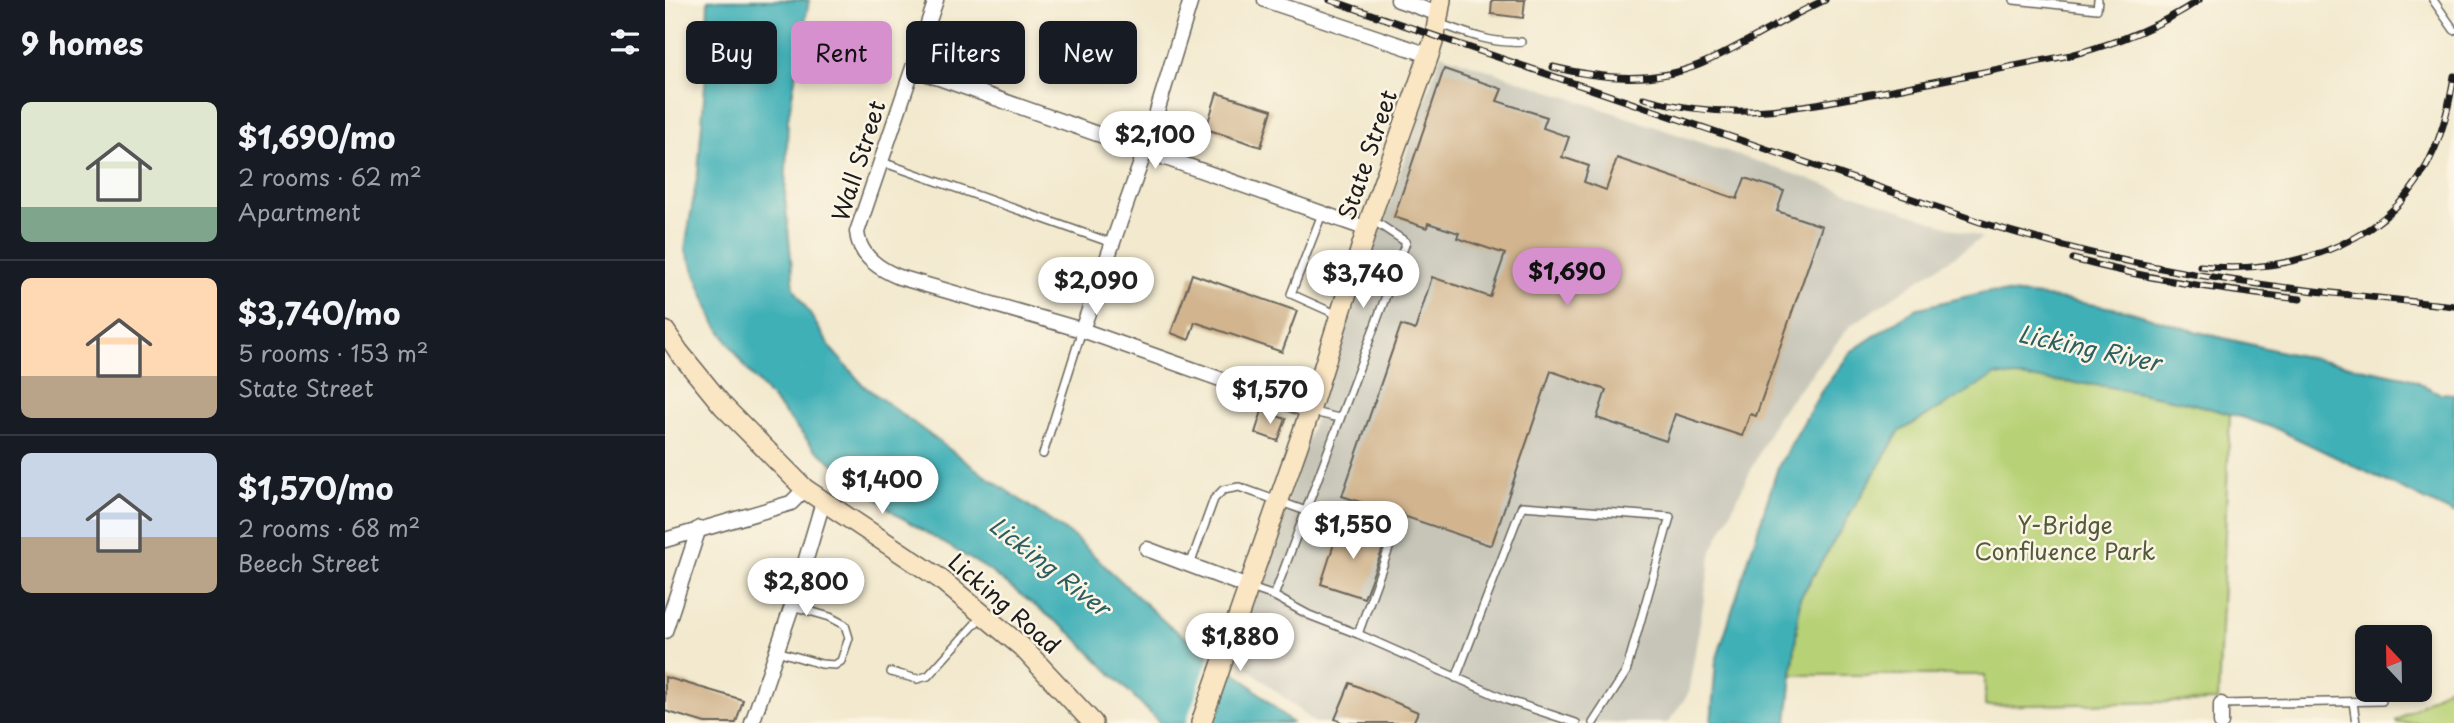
<!DOCTYPE html>
<html lang="en">
<head>
<meta charset="utf-8">
<style>
  :root { --surface:#171b24; --page:#242831; --text:#f1f3f6; --muted:#9ea1a6; --line:#363941; --accent:#d690ce }
  body { margin:0; font-family:"Playpen Sans",sans-serif; background:var(--page); color:var(--text); height:100vh; display:flex; flex-direction:column; font-size:26px; white-space:nowrap }
  * { box-sizing:border-box; margin:0 }
  p { font-size:23px; color:var(--muted) }
  .icon { flex:none; width:38px; height:38px; fill:none; stroke:currentColor; stroke-width:2; stroke-linecap:round; stroke-linejoin:round }
  .map { position:relative; flex:1; overflow:hidden }
  .side { display:flex; flex-direction:column; background:var(--surface); width:665px }
  .side>* { flex:none }
  .guide { position:absolute; left:21px; top:21px; width:665px; height:63px; display:flex; gap:14px }
  .needle { width:46px; rotate:338deg }
  .tools { position:absolute; left:1690px; top:625px; display:grid; gap:14px }
  .tools a { display:grid; place-items:center; width:77px; height:77px; border-radius:10px; background:var(--surface); box-shadow:0 4px 10px #0003; font-size:35px }
  .price { position:absolute; translate:-50% -60px; padding:0 16px; border-radius:24px; background:#fff; color:#222; font-size:23px; line-height:46px; filter:drop-shadow(0 2px 4px #0008) }
  .price::after { content:''; position:absolute; left:50%; top:42px; width:21px; height:16px; margin-left:-10px; background:inherit; clip-path:polygon(0 0,100% 0,50% 100%) }
  .price.selected { background:var(--accent); color:#111 }
  ul { padding:0; list-style:none }
  li { display:flex; align-items:center; gap:21px; height:175px; padding:0 21px }
  li+li { border-top:2px solid var(--line) }
  li span { display:grid; place-items:center; flex:none; width:196px; height:140px; border-radius:10px; color:#555 }
  li>.icon { margin-inline-start:auto }
  span .icon { width:84px; height:84px; fill:#fffc; stroke-width:1 }
  li b { font-size:30px }
  h2 { display:flex; justify-content:space-between; align-items:center; height:84px; padding:0 21px; font-size:30px }
  .tag { padding:0 24px; border-radius:10px; background:var(--surface); box-shadow:0 4px 10px #0003; font-size:24px; line-height:63px }
  .tag.selected { background:var(--accent); color:#111 }
  main { display:flex; flex:1; min-height:0 }
  .map>svg:first-child { display:block }
</style>
</head>
<body>
<main>
<section class="side">
<h2>9 homes<svg class="icon" aria-label="filters" viewBox="0 0 24 24"><path d="M4 7h16M4 17h16"/><circle cx="9" cy="7" r="2"/><circle cx="15" cy="17" r="2"/></svg></h2>
<ul>
<li><span style="background:linear-gradient(#dfe7d0 75%,#7fa58c 0)"><svg class="icon" aria-label="home" viewBox="0 0 24 24"><path d="M3 11l9-7 9 7M6 9v11h12V9"/></svg></span><div><b>$1,690/mo</b><p>2 rooms · 62 m²</p><p>Apartment</p></div></li>
<li><span style="background:linear-gradient(#ffd9b3 70%,#b9a48a 0)"><svg class="icon" aria-label="home" viewBox="0 0 24 24"><path d="M3 11l9-7 9 7M6 9v11h12V9"/></svg></span><div><b>$3,740/mo</b><p>5 rooms · 153 m²</p><p>State Street</p></div></li>
<li><span style="background:linear-gradient(#c9d6e8 60%,#b9a48a 0)"><svg class="icon" aria-label="home" viewBox="0 0 24 24"><path d="M3 11l9-7 9 7M6 9v11h12V9"/></svg></span><div><b>$1,570/mo</b><p>2 rooms · 68 m²</p><p>Beech Street</p></div></li>
</ul>
</section>
<div class="map">
<svg width="1789" height="723" viewBox="0 0 1789 723">
  <rect width="100%" height="100%" fill="#fcf5e5"/>
  <filter id="ink" filterUnits="userSpaceOnUse"><feTurbulence type="fractalNoise" baseFrequency=".0143" numOctaves="2"/><feDisplacementMap in="SourceGraphic" scale="14" xChannelSelector="R" yChannelSelector="G"/><feConvolveMatrix kernelMatrix="1 2 1 2 8 2 1 2 1" color-interpolation-filters="sRGB"/></filter>
  <filter id="wash" filterUnits="userSpaceOnUse"><feTurbulence type="fractalNoise" baseFrequency=".00686" numOctaves="4" result="noise"/><feDisplacementMap in="SourceGraphic" scale="28" xChannelSelector="R" yChannelSelector="G"/><feGaussianBlur stdDeviation="1.57" result="paint"/><feColorMatrix in="noise" values="0 0 0 0 0 0 0 0 0 0 0 0 0 0 0 0 0 1.4 0 .05"/><feComposite in="paint" operator="in"/></filter>
  <g filter="url(#wash)">
    <rect width="100%" height="100%" fill="#f2e9ce"/>
    <!-- industrial -->
    <path fill="#c6c5b8" d="M776 54 1317 238 1185 326 1111 418 1047 551 1023 694 1003 723H650L568 656Z"/>
    <!-- green -->
    <g fill="#b7d176" stroke="#6a7649" stroke-width="2">
      <path d="M1331 375 1439 386 1521 402 1565 414 1553 701 1320 706V675H1127L1135 598 1234 432Z"/>
      <path d="M1789 683V723H1732L1731 721Z"/>
    </g>
    <!-- water -->
    <g fill="#3fb0b7" stroke="#2e666a" stroke-width="2">
      <path d="M43 0H144L123 119 120 197 129 288 167 350 199 386 315 472 410 538 503 625 576 677 627 723H495L407 634 322 569 232 515 149 448 83 371 50 323 20 249 33 171 41 74Z"/>
      <path d="M1324 291 1375 296 1460 310 1533 332 1622 353 1744 378 1774 393 1789 394V514L1612 429 1580 418 1521 402 1439 386 1331 375 1234 432 1135 598 1122 723H1046L1051 661 1113 467 1156 392 1187 351 1250 309Z"/>
    </g>
    <!-- pier -->
    <path fill="#f2e9ce" d="M546 652 569 668 549 723H521Z"/>
    <g id="blocks">
      <!-- building -->
      <g fill="#d2b58f">
        <path d="M827 0H860L858 18 826 14Z"/>
        <path d="M779 69 837 89 832 101 882 117 878 128 904 137 897 157 924 166 919 182 941 190 952 158 1072 199 1080 178 1119 191 1112 211 1157 226 1091 416 1085 414 1077 436 1010 414 1001 441 932 418 941 390 886 371 827 544 824 545 741 517 736 512 731 514 677 496 736 325 750 330 767 277 825 297 840 254 792 238 794 233 763 223 762 228 729 217Z"/>
        <path d="M552 93 607 110 596 147 541 129Z"/>
        <path d="M527 274 632 311 617 352 530 322 524 340 506 333Z"/>
        <path d="M597 411 621 419 613 441 590 433Z"/>
        <path d="M675 525 721 540 699 598 656 584Z"/>
        <path d="M0 677 78 700 71 723H40L0 711Z"/>
        <path d="M685 683 753 712 748 723H678L670 719Z"/>
      </g>
    </g>
  </g>
  <g filter="url(#ink)">
    <use href="#blocks" fill-opacity="0" stroke="#67645a" stroke-width="2"/>
    <g fill="none" stroke-linecap="round" stroke-linejoin="round">
      <defs>
        <g id="lane">
          <path d="M1349 0 1432 9 1433 0"/>
          <path d="M1768 0 1789 30"/>
          <path d="M773 23C800 33 827 44 856 42"/>
          <path d="M217 162 447 243"/>
          <path d="M657 214 626 294 675 316"/>
          <path d="M648 412 674 418"/>
          <path d="M378 454 417 330"/>
          <path d="M525 565 549 499 558 490 574 487 641 511"/>
          <path d="M586 588 609 596 741 242 706 219"/>
          <path d="M609 596 644 615 693 634 842 700 911 723"/>
          <path d="M693 634 735 518"/>
          <path d="M112 651 156 664 170 665 176 661 184 638 180 625 165 617 127 606"/>
          <path d="M226 672 252 679 263 676 318 615"/>
          <path d="M791 678 857 506 1005 517 961 672 928 723"/>
          <path d="M1688 702 1691 723"/>
          <path d="M1556 704 1717 701"/>
        </g>
        <g id="street">
          <path d="M271 0 192 232C194 256 214 269 234 277L417 330 645 411"/>
          <path d="M600 0 764 55"/>
          <path d="M733 0 774 14"/>
          <path d="M248 69 702 229"/>
          <path d="M417 330 480 151 526 0"/>
          <path d="M0 540 126 503 140 489"/>
          <path d="M482 549 583 587"/>
          <path d="M0 631 34 528"/>
          <path d="M87 723 127 606 158 502"/>
          <path d="M1556 723V704"/>
        </g>
        <g id="secondary">
          <path d="M0 331 14 352 58 406 140 489 274 578 357 647 428 723"/>
          <path d="M536 723 645 411 705 219 764 55 770 36 776 0"/>
        </g>
      </defs>
      <!-- lane casing -->
      <use href="#lane" stroke="#67645a" stroke-width="10"/>
      <!-- street casing -->
      <use href="#street" stroke="#67645a" stroke-width="17"/>
      <!-- secondary casing -->
      <use href="#secondary" stroke="#67645a" stroke-width="22"/>
      <!-- lane -->
      <use href="#lane" stroke="#fff" stroke-width="7"/>
      <!-- street -->
      <use href="#street" stroke="#fff" stroke-width="14"/>
      <!-- secondary -->
      <use href="#secondary" stroke="#fbe6c4" stroke-width="19"/>
      <defs>
        <g id="rail">
          <path d="M665 0 1315 222C1370 239 1425 254 1481 265 1582 286 1686 295 1789 306"/>
          <path d="M888 67C937 79 989 84 1036 64 1079 45 1118 19 1160 0"/>
          <path d="M979 98C1067 123 1130 108 1217 92 1280 80 1343 67 1406 55 1453 43 1494 27 1534 0"/>
          <path d="M1408 259C1483 279 1559 291 1635 299"/>
          <path d="M1535 266C1629 276 1732 241 1770 148 1780 124 1785 101 1789 76"/>
        </g>
      </defs>
      <!-- rail casing -->
      <use href="#rail" stroke="#1c1c1c" stroke-width="7"/>
      <!-- rail -->
      <use href="#rail" stroke="#fcf5e5" stroke-width="4.5" stroke-dasharray="13" stroke-linecap="butt"/>
    </g>
  </g>
  <g text-anchor="middle" stroke-width="5" stroke-linejoin="round" paint-order="stroke">
    <!-- street labels -->
    <g font-size="23" fill="#1c1c1c" stroke="#fcf5e5">
      <text transform="translate(703 155) rotate(-71)" y="8">State Street</text>
      <text transform="translate(194 161) rotate(-72)" y="8">Wall Street</text>
      <text transform="translate(339 604) rotate(41)" y="8">Licking Road</text>
    </g>
    <!-- park labels -->
    <g font-size="23" fill="#525b3c" stroke="#fcf5e5">
      <text x="1400" y="534">Y-Bridge<tspan x="1400" dy="26">Confluence Park</tspan></text>
    </g>
    <!-- water labels -->
    <g font-size="24" font-style="italic" fill="#2c5f62" stroke="#fcf5e5">
      <text transform="translate(1424 349) rotate(12)" y="8">Licking River</text>
      <text transform="translate(384 567) rotate(38)" y="8">Licking River</text>
    </g>
  </g>
</svg>
<div class="tools">
<a><svg class="needle" viewBox="-14 -14 28 28"><path d="M0-13l5 13h-10z" fill="#e53935"/><path d="M0 13l5-13h-10z" fill="#9ea1a6"/></svg></a>
</div>
<b class="price" style="left:490px;top:171px">$2,100</b>
<b class="price selected" style="left:902px;top:308px">$1,690</b>
<b class="price" style="left:698px;top:310px">$3,740</b>
<b class="price" style="left:431px;top:317px">$2,090</b>
<b class="price" style="left:605px;top:426px">$1,570</b>
<b class="price" style="left:217px;top:516px">$1,400</b>
<b class="price" style="left:688px;top:561px">$1,550</b>
<b class="price" style="left:141px;top:618px">$2,800</b>
<b class="price" style="left:575px;top:673px">$1,880</b>
<div class="guide">
<a class="tag">Buy</a>
<a class="tag selected">Rent</a>
<a class="tag">Filters</a>
<a class="tag">New</a>
</div>
</div>
</main>
</body>
</html>
